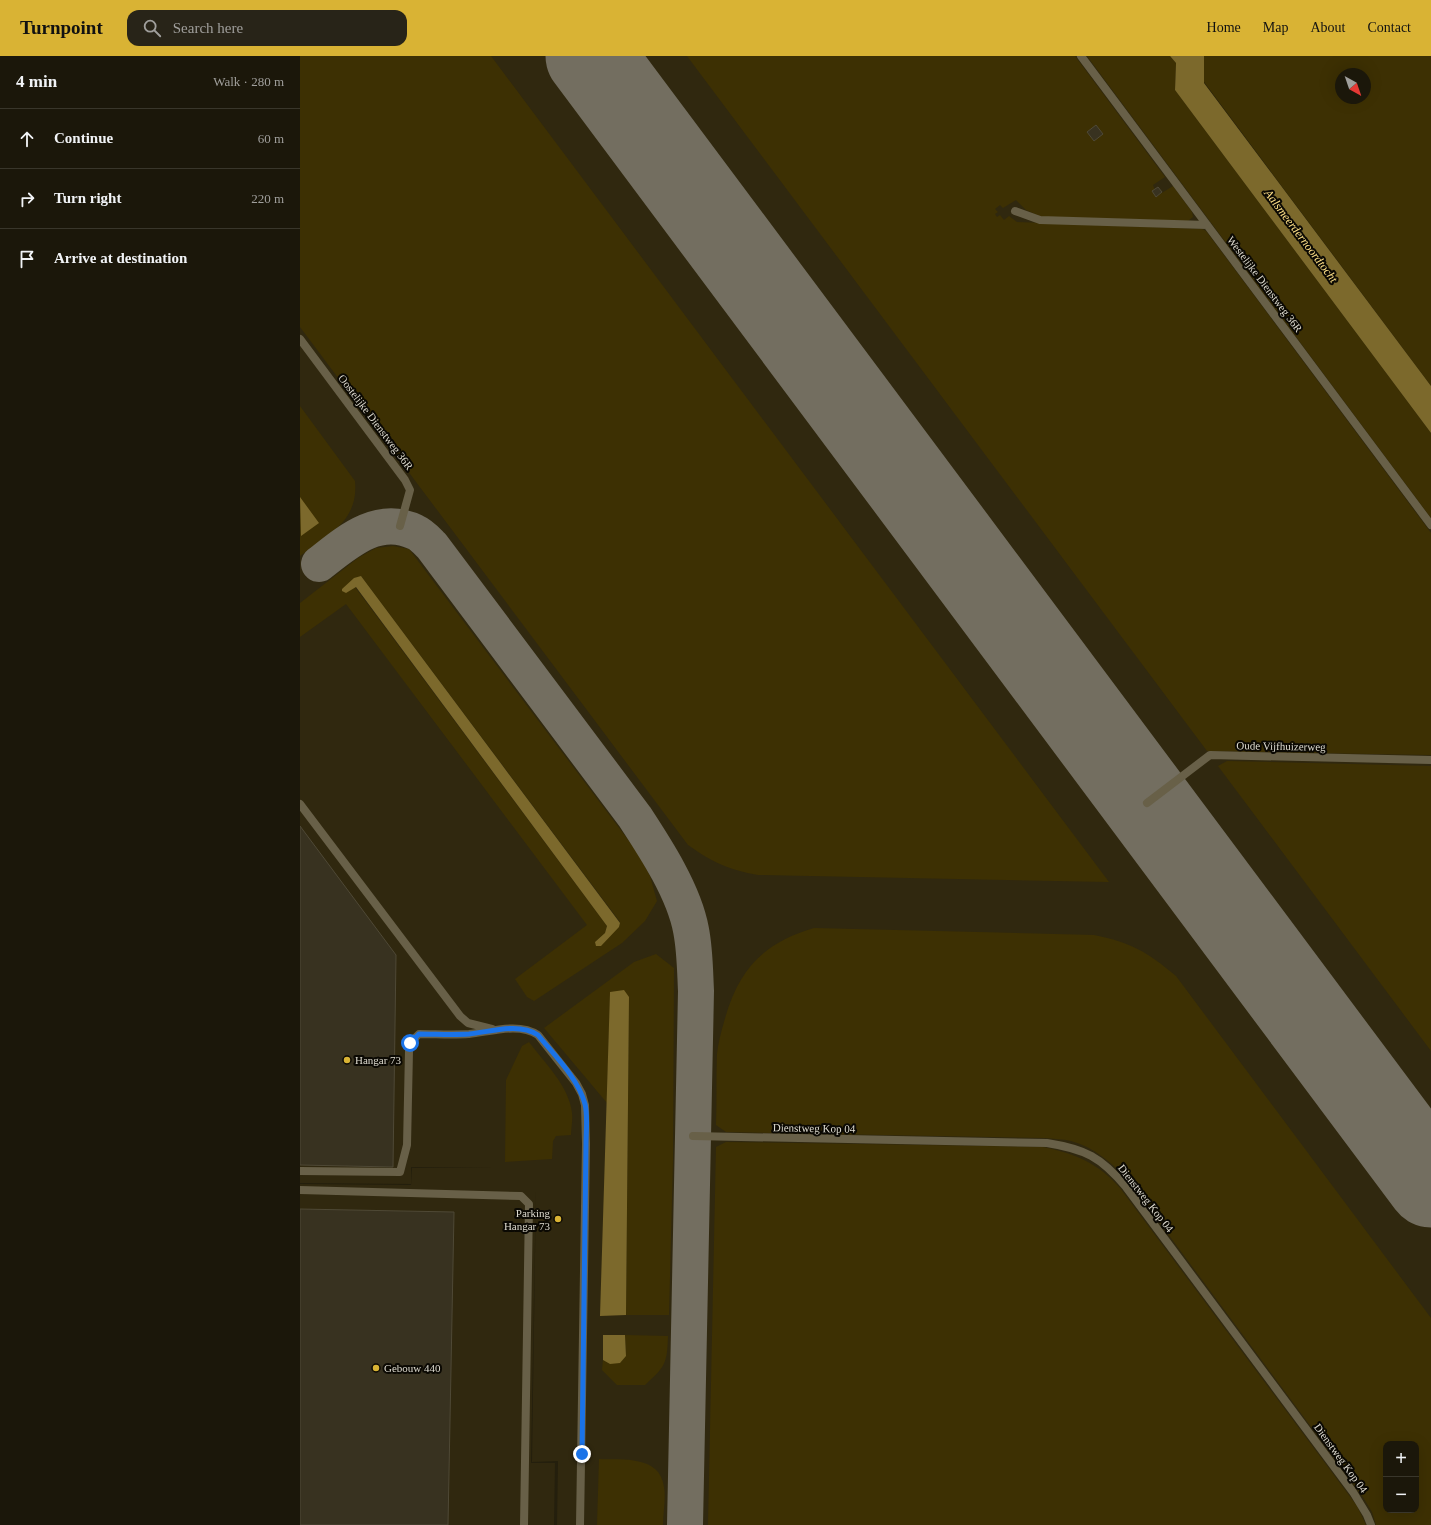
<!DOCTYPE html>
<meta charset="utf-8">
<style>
:root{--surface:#1b170a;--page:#282418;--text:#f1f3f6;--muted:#a09f9c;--line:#39362b;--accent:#d9b334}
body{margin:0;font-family:"Times New Roman",serif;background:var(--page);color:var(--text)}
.controls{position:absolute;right:12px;bottom:12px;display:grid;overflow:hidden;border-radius:8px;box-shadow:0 4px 16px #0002}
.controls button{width:36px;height:36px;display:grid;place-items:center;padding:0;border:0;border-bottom:1px solid var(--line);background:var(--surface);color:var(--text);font:20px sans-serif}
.compass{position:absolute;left:1035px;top:12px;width:36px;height:36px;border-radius:50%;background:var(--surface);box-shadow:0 4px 16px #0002;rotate:140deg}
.stop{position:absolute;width:12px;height:12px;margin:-9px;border:3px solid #1a73e8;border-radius:50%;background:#fff}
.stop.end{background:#1a73e8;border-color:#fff;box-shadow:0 1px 4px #0008}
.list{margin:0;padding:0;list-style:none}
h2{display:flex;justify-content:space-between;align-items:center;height:52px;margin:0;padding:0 16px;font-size:17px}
h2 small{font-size:13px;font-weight:400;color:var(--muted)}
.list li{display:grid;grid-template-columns:26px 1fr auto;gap:12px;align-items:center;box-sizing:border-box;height:60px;padding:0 16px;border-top:1px solid var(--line)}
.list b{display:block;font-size:15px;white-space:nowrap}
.list em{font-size:13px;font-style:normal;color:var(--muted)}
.icon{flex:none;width:22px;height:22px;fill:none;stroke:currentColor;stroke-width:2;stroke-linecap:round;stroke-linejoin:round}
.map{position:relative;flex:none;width:1131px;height:1469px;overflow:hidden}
header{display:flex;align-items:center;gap:24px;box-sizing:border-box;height:56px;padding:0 20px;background:var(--accent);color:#111}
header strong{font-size:19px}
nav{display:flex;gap:22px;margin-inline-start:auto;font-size:14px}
.search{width:280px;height:36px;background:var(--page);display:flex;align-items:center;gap:10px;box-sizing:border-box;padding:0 14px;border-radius:12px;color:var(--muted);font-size:15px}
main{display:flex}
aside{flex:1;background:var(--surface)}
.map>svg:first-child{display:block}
.built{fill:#30280f;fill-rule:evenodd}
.green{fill:#3d3003;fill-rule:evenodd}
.water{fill:#7c692c}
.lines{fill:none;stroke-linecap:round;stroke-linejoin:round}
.taxiway{stroke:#736e60;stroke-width:36}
.runway{stroke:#736e60;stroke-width:89}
.building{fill:#383220;stroke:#4f4936}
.service{stroke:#686048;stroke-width:8}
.route{stroke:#1a73e8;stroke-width:5}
.poi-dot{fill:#d9b334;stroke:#0b0903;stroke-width:1.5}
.labels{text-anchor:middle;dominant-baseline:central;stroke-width:4;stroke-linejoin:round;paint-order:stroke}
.street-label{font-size:11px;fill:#dedbd0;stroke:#0b0903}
.poi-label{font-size:11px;fill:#dedbd0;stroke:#0b0903;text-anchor:start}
.water-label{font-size:12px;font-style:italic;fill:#fee087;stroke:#0b0903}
</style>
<header>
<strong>Turnpoint</strong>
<div class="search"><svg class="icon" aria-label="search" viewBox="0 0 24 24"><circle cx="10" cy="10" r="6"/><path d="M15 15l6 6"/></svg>Search here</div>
<nav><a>Home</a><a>Map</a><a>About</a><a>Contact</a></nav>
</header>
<main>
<aside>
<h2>4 min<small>Walk · 280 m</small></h2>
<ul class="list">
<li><svg class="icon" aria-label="ahead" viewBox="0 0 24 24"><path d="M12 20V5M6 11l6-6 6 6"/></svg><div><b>Continue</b></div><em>60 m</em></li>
<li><svg class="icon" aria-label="right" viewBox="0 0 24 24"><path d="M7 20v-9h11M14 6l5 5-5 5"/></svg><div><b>Turn right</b></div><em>220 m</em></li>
<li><svg class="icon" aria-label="arrive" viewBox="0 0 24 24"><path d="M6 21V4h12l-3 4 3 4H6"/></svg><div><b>Arrive at destination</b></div></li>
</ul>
</aside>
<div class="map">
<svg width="1131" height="1469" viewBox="0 0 1131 1469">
<rect width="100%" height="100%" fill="#241f0d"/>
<path class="built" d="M0,0H870L876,7L875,34L1131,377V1469H257L258,1405L232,1406L236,1130L231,1407H255L254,1469H0V1128L111,1129L112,1112L194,1111H111V1128L0,1127ZM1086,1388H1116V1454H1086Z"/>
<path class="green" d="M0,0H191L809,826L458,819C429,814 412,806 388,789L0,271Z
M387,0H775L865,121L853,129L857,140L873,130L892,156L893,161L888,165L742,161L726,154L716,144L703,152L700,149L695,153L698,156L695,158L697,161L700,159L704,164L709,160L717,166L902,173L906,175L1131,477V699L907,695Z
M787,0H870L876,7L875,34L1131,377V462Z
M904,0H1131V330L904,26ZM1041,18H1065V42H1041Z
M0,350L55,425C59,465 28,479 0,500Z
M93,490L109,493L338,797L350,820L357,845L345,865L322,887L234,945L227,941L215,923L287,869L46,548L0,581V547L58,502L76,492ZM61,520L320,866L319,871L295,886L305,877L307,870L55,531Z
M927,705L1131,710V995L918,710Z
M514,872L794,879C832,887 846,895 876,920L1131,1262V1469H1076L1072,1456L1063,1441L828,1124C812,1107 794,1091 771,1085C763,1083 753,1083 745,1082L426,1076L416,1069C417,1045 416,1022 417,998C418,988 421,976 424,966C438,914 463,887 514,872ZM1086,1388H1116V1454H1086Z
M356,898L374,912L373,1104L369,1259H326L329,941L310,936L307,1047L244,972L334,906Z
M229,986C244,1006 269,1030 272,1057C273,1064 271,1072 271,1079L256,1080L253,1085L252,1103L205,1106L206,1024L222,990Z
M426,1086L743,1091C776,1098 798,1107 820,1132L1057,1450L1066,1469H408L416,1091Z
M325,1279L368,1280C367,1307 366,1310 345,1329H317L302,1314L303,1304L310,1308L326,1300Z
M299,1403C322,1404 360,1399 364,1431C366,1443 363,1457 363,1469H297Z"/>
<path class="water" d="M870,0H904V27L1131,330V377L875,34L876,7Z
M0,441L19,467L1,480Z
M61,520L320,867L319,871L301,890H296L295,886L305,877L307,870L56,531L46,537L42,535V533L54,522Z
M324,934L329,941L326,1259L300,1260L310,936Z
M303,1279H325L326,1300L320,1307L310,1308L303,1304Z"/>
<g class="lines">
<path class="taxiway" d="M19,508C47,486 78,458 115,476C122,479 127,485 132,490L335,761C356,793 384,836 391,874C395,894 395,915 396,935L385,1469"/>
<path class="runway" d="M290,0L1131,1127"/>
</g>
<path class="building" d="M796,69L803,78L794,85L787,76Z
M858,131L862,136L856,141L852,135Z
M0,770L96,899L93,1111L0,1109Z
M0,1153L154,1156L148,1469H0Z"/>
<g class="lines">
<path class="service" d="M781,0L1131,469
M715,155L740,164L907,169
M0,283L105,424L110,434L100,470
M847,747L910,699L1131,704
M0,748L160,960L168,967L192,973
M393,1080L747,1087C785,1093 801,1101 826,1131L1053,1436L1067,1459L1071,1469
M0,1115L100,1116L107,1089L109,995L110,987L119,978C136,978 152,979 169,978C190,976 219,966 238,979L276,1027L282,1038L285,1049L286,1088L280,1469
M0,1134L221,1140L229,1148L224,1469"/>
</g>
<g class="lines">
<path class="route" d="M110,987L119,978C136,978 152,979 169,978C190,976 219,966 238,979C254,999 278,1022 285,1048C288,1060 286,1075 286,1088L282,1398"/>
</g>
<g class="poi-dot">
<circle cx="47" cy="1004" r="4"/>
<circle cx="258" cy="1163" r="4"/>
<circle cx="76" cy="1312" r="4"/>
</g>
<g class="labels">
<g class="street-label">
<text transform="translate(965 228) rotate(53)">Westelijke Dienstweg 36R</text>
<text transform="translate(76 366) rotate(53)">Oostelijke Dienstweg 36R</text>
<text transform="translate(981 690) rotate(1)">Oude Vijfhuizerweg</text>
<text transform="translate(514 1072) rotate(1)">Dienstweg Kop 04</text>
<text transform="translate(846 1142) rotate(52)">Dienstweg Kop 04</text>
<text transform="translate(1041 1402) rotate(54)">Dienstweg Kop 04</text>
</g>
<g class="poi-label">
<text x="55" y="1004">Hangar 73</text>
<text x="250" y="1157" text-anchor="end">Parking<tspan x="250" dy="13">Hangar 73</tspan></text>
<text x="84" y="1312">Gebouw 440</text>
</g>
<g class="water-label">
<text transform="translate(1001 180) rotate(53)">Aalsmeerdernoordtocht</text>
</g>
</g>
</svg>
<div class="controls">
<button>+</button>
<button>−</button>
</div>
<svg class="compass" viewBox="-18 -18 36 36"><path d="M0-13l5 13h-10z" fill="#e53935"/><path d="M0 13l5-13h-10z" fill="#a09f9c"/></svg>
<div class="stop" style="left:110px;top:987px"></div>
<div class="stop end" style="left:282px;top:1398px"></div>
</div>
</main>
